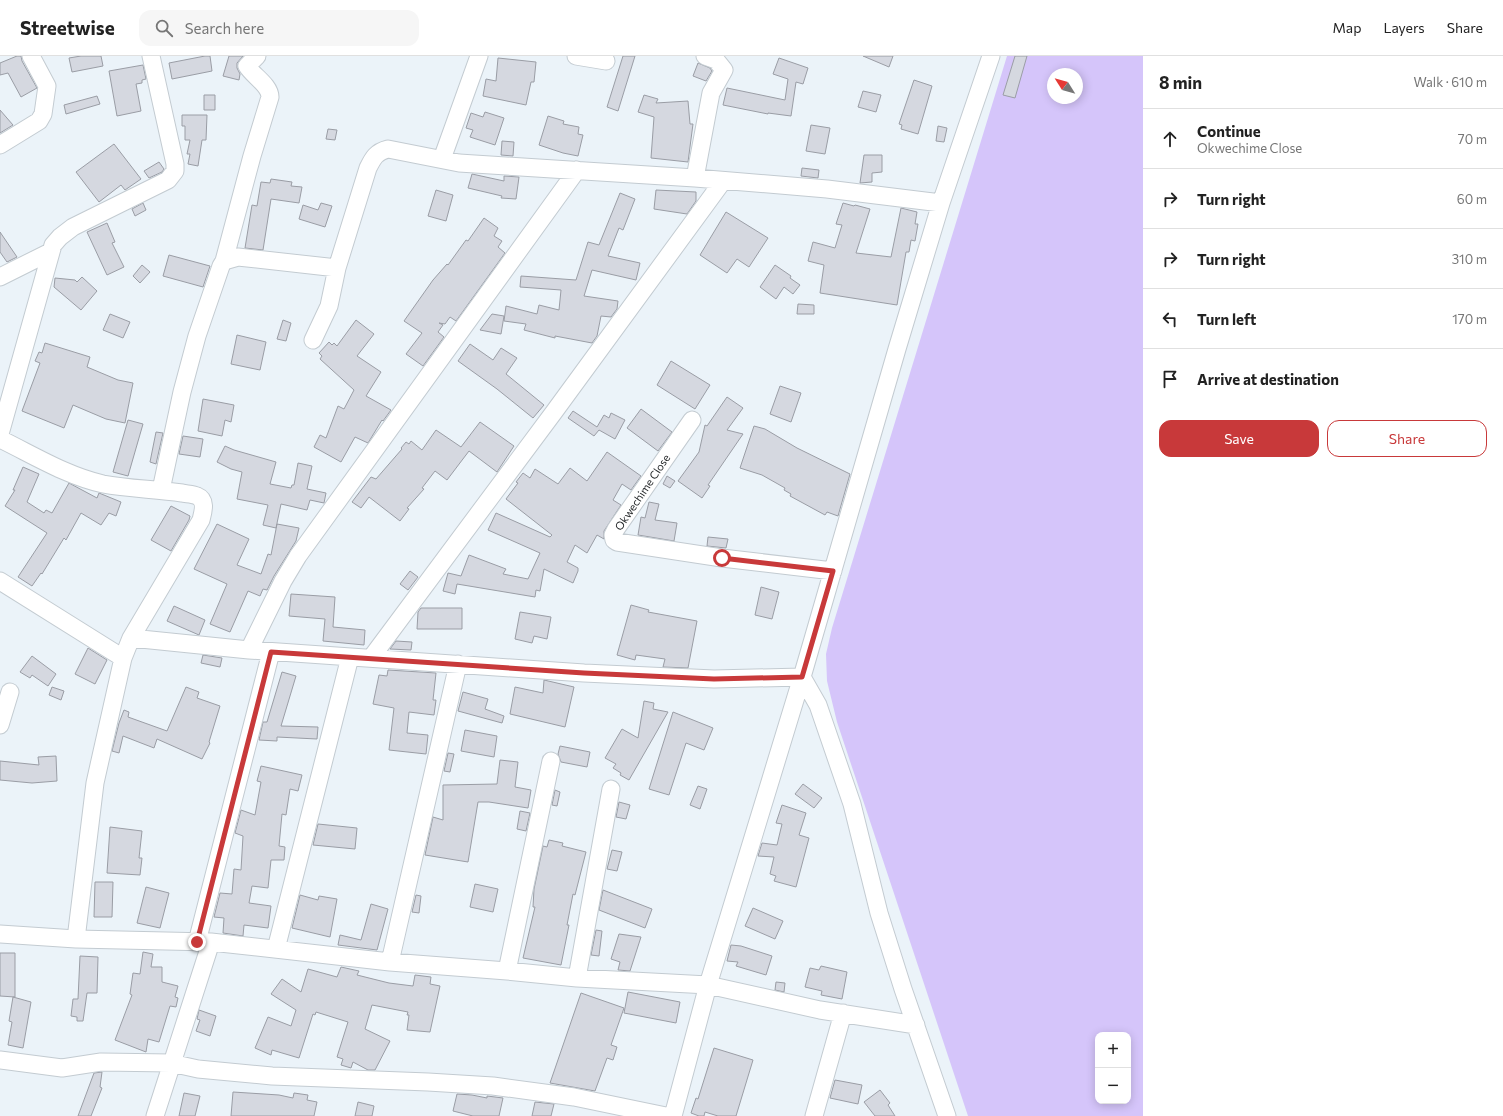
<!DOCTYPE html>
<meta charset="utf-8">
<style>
:root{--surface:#fff;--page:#f6f6f6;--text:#222;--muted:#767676;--line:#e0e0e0;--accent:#c8393a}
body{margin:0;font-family:Commissioner,sans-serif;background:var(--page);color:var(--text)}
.controls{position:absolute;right:12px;bottom:12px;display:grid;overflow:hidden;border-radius:8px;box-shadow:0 2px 10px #0003}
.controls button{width:36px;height:36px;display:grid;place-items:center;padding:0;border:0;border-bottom:1px solid var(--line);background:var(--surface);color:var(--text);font:20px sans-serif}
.compass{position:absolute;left:1047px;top:12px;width:36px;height:36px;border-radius:50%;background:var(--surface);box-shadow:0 2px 10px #0003;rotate:307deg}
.stop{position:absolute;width:12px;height:12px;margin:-9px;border:3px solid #c8393a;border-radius:50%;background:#fff}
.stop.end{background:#c8393a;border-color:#fff;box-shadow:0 1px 4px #0008}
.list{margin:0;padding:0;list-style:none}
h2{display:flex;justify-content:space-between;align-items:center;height:52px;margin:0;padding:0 16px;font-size:17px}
h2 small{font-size:13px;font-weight:400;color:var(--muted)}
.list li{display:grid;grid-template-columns:26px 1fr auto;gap:12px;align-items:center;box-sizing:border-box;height:60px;padding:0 16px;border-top:1px solid var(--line)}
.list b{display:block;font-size:15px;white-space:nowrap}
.list p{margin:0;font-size:13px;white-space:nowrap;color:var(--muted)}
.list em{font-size:13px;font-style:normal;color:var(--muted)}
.actions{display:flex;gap:8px;padding:12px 16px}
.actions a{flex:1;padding:9px 0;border:1px solid var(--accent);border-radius:12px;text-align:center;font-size:14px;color:var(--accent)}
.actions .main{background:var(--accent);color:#fff}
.icon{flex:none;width:22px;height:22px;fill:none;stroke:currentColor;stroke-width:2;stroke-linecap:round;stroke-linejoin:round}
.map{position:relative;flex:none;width:1143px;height:1060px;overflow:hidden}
header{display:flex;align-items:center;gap:24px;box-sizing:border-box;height:56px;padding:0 20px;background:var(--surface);border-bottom:1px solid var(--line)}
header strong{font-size:19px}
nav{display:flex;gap:22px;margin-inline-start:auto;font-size:14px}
.search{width:280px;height:36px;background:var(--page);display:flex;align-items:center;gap:10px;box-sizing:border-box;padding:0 14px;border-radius:12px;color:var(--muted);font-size:15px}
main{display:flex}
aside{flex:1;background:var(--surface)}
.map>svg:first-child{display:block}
.green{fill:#d5c5fa;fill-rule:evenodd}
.building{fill:#d5d8e0;stroke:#9a9da5}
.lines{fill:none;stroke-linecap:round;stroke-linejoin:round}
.minor-casing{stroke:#c3cbd1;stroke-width:19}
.minor{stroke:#fff;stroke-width:17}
.route{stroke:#c8393a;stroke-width:5}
.labels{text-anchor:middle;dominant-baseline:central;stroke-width:3.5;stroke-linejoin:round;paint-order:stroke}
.street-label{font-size:11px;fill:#1f2224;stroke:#fff}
</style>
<header>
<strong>Streetwise</strong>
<div class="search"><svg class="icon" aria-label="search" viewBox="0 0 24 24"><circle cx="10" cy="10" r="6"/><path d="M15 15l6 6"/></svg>Search here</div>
<nav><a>Map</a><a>Layers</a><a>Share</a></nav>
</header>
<main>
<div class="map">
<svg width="1143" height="1060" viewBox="0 0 1143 1060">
<rect width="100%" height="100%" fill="#ebf3f9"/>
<path class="green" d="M1007,0H1143V1060H968L837,666L827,625L826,598L832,572ZM1053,18H1077V42H1053ZM1098,979H1128V1045H1098Z"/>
<path class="building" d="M17,0H21L22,5L37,32L21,41L8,17L0,19V7Z
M81,0H101L103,10L72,16L69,2Z
M205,0H210L212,15L172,23L169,7Z
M229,0H243L237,7V12L240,18L239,24L223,20Z
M623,0H635L618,55L607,51Z
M863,0H893L889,11Z
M1015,0H1027L1015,42L1003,39Z
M498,2L536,6L534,26H531L526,49L483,40L486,23L496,25Z
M779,2L808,12L803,28L796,26L791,60L768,57V58L723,49L727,32L785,44L788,23L773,18Z
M698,7L710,12L712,15L706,25L693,20Z
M143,9L146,23L142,24V27L136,28L141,55L117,60L109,15Z
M914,24L932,30L918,78L901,73L902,69L899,68Z
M863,35L881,39L876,56L858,51Z
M204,39H215V54H204Z
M644,39L658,43L656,47L688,45L690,68H693L688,106L651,102L654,61L638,56Z
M97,40L100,48L66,58L64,49Z
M0,54L13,69L0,77Z
M485,56L504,62L495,89L470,81L473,74L466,72L471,57L483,61Z
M182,59H207L206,84H202L198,110L188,108L190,98H187L190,84H185V70H182Z
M548,60L564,65L563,68L579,71L578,78L583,79L578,100L563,97L539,89Z
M811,69L830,72L825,98L806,95Z
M938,70L947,72L944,86L936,85Z
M328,73L337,74L335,84L326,83Z
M502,85L514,86L513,100L501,99Z
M114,88L141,123L125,134L121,129L99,146L76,116Z
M864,99H882V116L872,117V126L860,127Z
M159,106L164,113L162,116L149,122L144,115Z
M802,112L819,114L818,122L801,120Z
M472,118L504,125V120L519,121L516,143L501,142L502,140L468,132Z
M271,123L292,126L291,130L302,131L299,147L271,143L263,194L245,192L252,149L257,150L261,126L270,127Z
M436,134L453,139L446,165L428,160Z
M656,134L696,136V145L687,158L654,153Z
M620,137L635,143L623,174L619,172L608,200L640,207L636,224L592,214L584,240L618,245L617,253L611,261L601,260L597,280L592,287L555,280V282L524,274L526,268L504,265L506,250L537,258L539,249L559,254L561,234L520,231L521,220L576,224L588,186L599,189Z
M143,147L146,154L135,160L132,153Z
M321,147L332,150L325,171L299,163L303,149L318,154Z
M843,147L854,150L855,149L870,153L856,197L891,201L901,152L917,156L915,168H918L915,185L911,184L909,196H906L897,249L820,237L824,209L808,205L813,186L835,192L842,169L836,168Z
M726,156L768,182L749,211L737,203L727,217L700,199Z
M484,162L498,172L494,180L502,185L498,191L505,197L456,265L450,261L445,268L439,267L443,269L438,276L444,281L423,310L406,298L422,277L404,265L433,224L447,208L448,209L466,184L468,185Z
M107,167L115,186L112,187L124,211L107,219L87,176Z
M0,176L17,201L7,206L0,196Z
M169,199L210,210L203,231L163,220Z
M142,209L150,216L140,227L133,220Z
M775,209L791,220L790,222L800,229L793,238L784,231L776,243L760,231Z
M82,221L97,235L81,254L54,231L55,222L75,224L77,226Z
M798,248L814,249V258H797Z
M110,258L130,266L123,282L103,274Z
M492,258L504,260L501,278L480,274Z
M283,264L291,267L286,285L277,283Z
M356,264L374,278L357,300L381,316L366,340L391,354L383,365L382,364L368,387L355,381L341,406L314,391L320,379L326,382L338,350L344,353L354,334L320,303L322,300L319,297L329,286L332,289L334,287L337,290Z
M237,279L266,286L260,314L231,308Z
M45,287L90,301L87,311L118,324L133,327L125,367L106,363L73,349L64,372L22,355L40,307L35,305L39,296L42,297Z
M470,288L493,304L501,292L517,302L506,318L544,349L533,362L497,333L458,305Z
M671,305L710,329L695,353L657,329Z
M780,330L801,337L791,366L770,358Z
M727,341L743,352L727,374L743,378L708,429L710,430L702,442L678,425L699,396L705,369L707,370Z
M203,343L234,349L231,366L225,364L222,380L198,375Z
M641,353L672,376L658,395L627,372Z
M573,355L597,371L604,359L609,362L611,357L625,364L615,383L599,374L594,380L568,362Z
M128,364L143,368L128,420L113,416Z
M480,366L514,390L497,416L469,395L447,424L435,415L422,432L424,433L407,452L409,453L400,465L369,441L361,452L352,446L371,421L376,423L402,393L401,392L406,386L409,388L411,385L422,394L436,374L461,391Z
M754,370L765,373L797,392L850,418L838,460L827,456L825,459L790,440L791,438L784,434L785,432L762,419L740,412Z
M156,376L163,377L156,408L150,406Z
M183,380L203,383L200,401L179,398Z
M225,390L234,394L276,406L270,428L291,432L292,429H294L298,407L312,410L307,433L326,437L324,447L310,444L307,454L281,448L276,472L263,469L268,449L237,443L242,416L231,413L217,406Z
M607,396L641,420L631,434L622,428L613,444L621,449L604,475V483L597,479L587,497L575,489L567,506L578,512V515L573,527L544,513L540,535L536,534L535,541L457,528L455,538L443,535L448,517L461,520L469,499L506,513L503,518L528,523L540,497L488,474L496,457L550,481L552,479L506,443L518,427L516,426L523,417L530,422L535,413L558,428L570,412L587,425Z
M23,411L39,418L27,446L44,457L46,454L52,457L69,427L97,442L99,437L121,446L116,460L109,457L101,469L81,457L66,484L64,482L42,518L41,517L32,530L18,521L47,477L5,450L15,434H13Z
M667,420L675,425L670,432L663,428Z
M649,446L659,448L655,464L677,467L674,485L638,479L641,461L645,462Z
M171,450L190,460L189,464L171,495L151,484Z
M217,468L249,483L237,509L261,518L268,498L271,499L277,468L299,472L296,485L274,520L267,534L263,533L260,540L248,535L230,576L210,568L227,528L194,513Z
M708,481L728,483L726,492L707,490Z
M410,515L418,521L408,534L400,528Z
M761,531L779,536L772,563L755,559Z
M291,538L335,541L333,571L365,574L364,589L323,585L325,563L289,560Z
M631,549L649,554L648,556L697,565L688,612L663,611L665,603L636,599L635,604L617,599Z
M174,550L205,564L199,579L167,565Z
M421,552H462V573H417L418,556Z
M520,556L551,561L547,583L534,580L532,587L515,583Z
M396,585L412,586L411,594L390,593Z
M88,592L107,604L95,628L75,618Z
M203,599L222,602L220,611L201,607Z
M32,600L56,618L48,630L32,619L30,622L20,616Z
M388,614L436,617L433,644H436L434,659L409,656L407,677L428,679L426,698L389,694L394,652L373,648L379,619L387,620Z
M282,616L296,620L281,670L318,671L317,683L277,681V685L259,684L263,666H267Z
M544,624L574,631L565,671L510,658L515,631L543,637Z
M52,631L64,635L61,644L49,639Z
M186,631L199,636L197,642L220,650L209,686L210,687L202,703L157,683L154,692L123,680L119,697L112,695L119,667L124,654L129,656L128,661L167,675Z
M463,636L488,643L485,653L504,660L502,667L458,655Z
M644,645L654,647L653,653L668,656L629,724L620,719L621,717L613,712L616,708L605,702L622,673L638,682Z
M673,656L713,672L704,694L686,687L669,739L649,733Z
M465,674L497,680L494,701L461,695Z
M560,690L590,696L587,711L561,706L558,698Z
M448,697L454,698L450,716L444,715Z
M56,700L57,725L32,727L0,724V705L39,709L38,701Z
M500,704L518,706L515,731L531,734L528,752L489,746H478L468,806L425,799L433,761L443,764V729L497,728Z
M261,710L302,719L298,735L290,733L286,759L282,758L279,790L285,791L284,804H271L268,832L252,830L249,847L271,850L268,872L244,869L243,880L223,877L224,862L214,861L220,837L232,838L234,813L241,814L243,780L235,777L241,754L255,759L261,726L257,725Z
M803,728L822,742L814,752L795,738Z
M698,730L707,733L700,753L690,749Z
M555,734L560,736L557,750L552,749Z
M619,746L630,749L626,763L616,761Z
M782,749L806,757L799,779L809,782L796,831L774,825L776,820L770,818L774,801L758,800L762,787L777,789L782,768L776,767Z
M520,755L530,757L526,775L517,773Z
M318,768L357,772L355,793L313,789Z
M110,771L142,775L139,802H142L140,819L107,817Z
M549,784L563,787L562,790L586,796L575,839L573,838L567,869H569L561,909L523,902L535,851H533L534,833L543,790L547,791Z
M612,794L622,796L617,815L607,813Z
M95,826H113L112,861H94Z
M475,828L498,833L493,856L470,851Z
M146,831L169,837L160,872L137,867Z
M603,834L652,853L645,872L599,854Z
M300,839L318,844L319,840L337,843L330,881L292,872Z
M416,839L421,840L419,857L412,856Z
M371,848L388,853L377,894L338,889L340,879L361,884Z
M753,852L783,865L775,883L745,870Z
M596,874L602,875L599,900L591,899Z
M619,878L641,881L630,915L618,914L620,906L611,903Z
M731,889L741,890L772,900L766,919L736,910L738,906L727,905Z
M143,896L153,898L151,911H162V926L178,930L175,941L178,942L176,951L170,950L159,986L148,983L146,996L115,984L132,939L130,938L133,917L140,918Z
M0,897H15V941L0,940Z
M80,900L98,901L97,937H87L83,965H77V961L71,960L73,943H78Z
M821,910L847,916L842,943L821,939L822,935L805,931L810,912L819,914Z
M341,911L359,915L357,919L389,927L413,930L415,919L431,921L430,928L440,930L430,976L407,974L409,959H407L408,956L372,949L365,973L390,985L375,1014H368L353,1006L351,1012L341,1009L343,1003L337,1001L348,966L316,956L315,959L313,958L299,1002L272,994L271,999L255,992L268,961L291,970L296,954L271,938L282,923L301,936L308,913L337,921Z
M776,926L785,927L784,936L775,934Z
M628,936L680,946L676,967L624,957Z
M581,937L624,952L611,989L617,991L613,1004L607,1002L595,1035L550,1027Z
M13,941L31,946L23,992L8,989L12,966L9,965Z
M199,954L216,960L210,980L196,975L200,964L197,963Z
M714,992L753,1004L736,1060H718L705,1056L704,1060H699L691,1057L696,1042L698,1043Z
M102,1016L100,1031L102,1032L91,1060H78L94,1017Z
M835,1024L862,1029L858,1048L830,1042Z
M880,1034L890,1047L888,1049L895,1060H875L864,1046Z
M233,1036L279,1039L293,1042L294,1037L308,1039L307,1044L317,1046L314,1060H231Z
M184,1037L200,1040L195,1060H179Z
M457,1038L472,1039L487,1042V1040L503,1042L499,1060H473L453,1055Z
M358,1046L374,1050L372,1060H355Z
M535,1046L554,1048L551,1060H532Z"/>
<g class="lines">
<g class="minor-casing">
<path id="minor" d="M576,0L606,5
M0,89L39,65L43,58L47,30L31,0
M442,103L479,0
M695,122L711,37L724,14L716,4L705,0
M224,205L252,100L270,41C270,29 253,20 247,10L257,0
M0,221L50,196
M313,284L329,250L337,212L368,112C373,102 376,96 388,93L459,107L695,122L827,133L941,147
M692,364L616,473L613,479L614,484L617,486L722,502L833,515
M0,378L53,189L60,181L73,171L168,124L175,115V108L151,0
M0,383C33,399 67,420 103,428C129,433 156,433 182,437C186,438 193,438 197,440C207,444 203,456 201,464L131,582L123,602L95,727L76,883
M161,434L182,336L197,280L221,210L224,205L238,201L337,212
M0,525L123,602
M131,582L249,594L584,617L714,623L802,621L708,929L673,1060
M249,594L283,525L298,500L577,114
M371,602L554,356L723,125
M0,669L10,636
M0,878L76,883L211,886L390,906L507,915L577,922L708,929L820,954L916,969
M197,886L271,596
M276,893L350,601
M390,906L458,608
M507,915L551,705
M577,922L611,733
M0,1004L62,1012L101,1006L171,1007L198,1013L272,1020L428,1026L493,1030L574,1041L666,1060
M155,1060L211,886
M814,1060L843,957
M947,1060L903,933L879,857L852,748L818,649L802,621L897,293L941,147L991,0"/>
</g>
<use href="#minor" class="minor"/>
</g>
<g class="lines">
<path class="route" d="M197,886L271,596L584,617L714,623L802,621L833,515L722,502"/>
</g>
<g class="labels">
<g class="street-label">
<text transform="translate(642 436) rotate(-56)">Okwechime Close</text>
</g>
</g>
</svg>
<div class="controls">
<button>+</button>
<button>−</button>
</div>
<svg class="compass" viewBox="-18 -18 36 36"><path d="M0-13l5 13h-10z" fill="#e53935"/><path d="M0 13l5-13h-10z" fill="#767676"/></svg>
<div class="stop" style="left:722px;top:502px"></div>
<div class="stop end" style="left:197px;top:886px"></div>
</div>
<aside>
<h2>8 min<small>Walk · 610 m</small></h2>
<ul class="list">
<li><svg class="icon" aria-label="ahead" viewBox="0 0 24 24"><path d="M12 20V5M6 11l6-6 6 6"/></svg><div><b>Continue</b><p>Okwechime Close</p></div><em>70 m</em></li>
<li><svg class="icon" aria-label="right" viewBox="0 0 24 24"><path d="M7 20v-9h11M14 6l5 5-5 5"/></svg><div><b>Turn right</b></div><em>60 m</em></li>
<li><svg class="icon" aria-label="right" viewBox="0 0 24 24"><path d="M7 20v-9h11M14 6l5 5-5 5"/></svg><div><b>Turn right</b></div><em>310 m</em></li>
<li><svg class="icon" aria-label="left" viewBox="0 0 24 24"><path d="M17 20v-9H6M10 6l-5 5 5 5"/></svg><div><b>Turn left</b></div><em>170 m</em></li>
<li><svg class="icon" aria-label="arrive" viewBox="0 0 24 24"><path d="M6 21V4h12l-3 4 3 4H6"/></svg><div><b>Arrive at destination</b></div></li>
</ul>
<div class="actions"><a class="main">Save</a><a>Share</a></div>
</aside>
</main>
